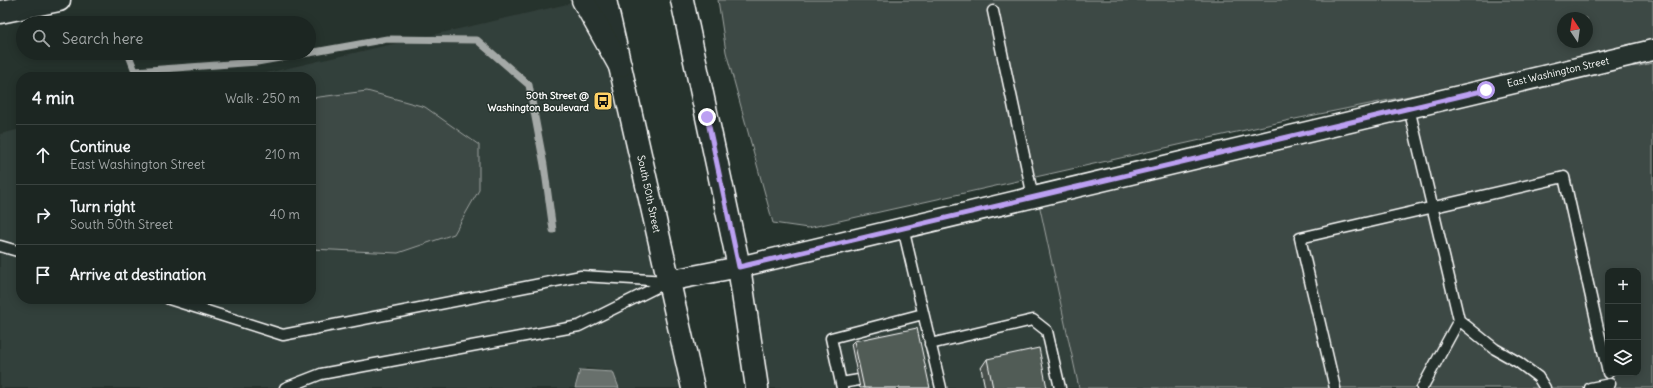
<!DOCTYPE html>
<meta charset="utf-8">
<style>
:root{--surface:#1c2622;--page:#252e2a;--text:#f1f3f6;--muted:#a0a5a5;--line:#3a4340}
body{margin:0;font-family:Delius,sans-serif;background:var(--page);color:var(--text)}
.controls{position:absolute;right:12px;bottom:12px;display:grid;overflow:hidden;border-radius:8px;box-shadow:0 2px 10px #0003}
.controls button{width:36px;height:36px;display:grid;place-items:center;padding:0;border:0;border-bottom:1px solid var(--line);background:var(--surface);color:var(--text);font:20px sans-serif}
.compass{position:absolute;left:1557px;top:12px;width:36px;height:36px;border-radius:50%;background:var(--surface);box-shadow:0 2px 10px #0003;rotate:347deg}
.stop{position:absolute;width:12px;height:12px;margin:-9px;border:3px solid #bca0f2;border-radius:50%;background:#fff}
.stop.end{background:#bca0f2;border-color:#fff;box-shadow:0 1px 4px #0008}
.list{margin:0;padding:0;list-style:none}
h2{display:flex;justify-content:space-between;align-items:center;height:52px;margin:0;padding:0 16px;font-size:17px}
h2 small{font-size:13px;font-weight:400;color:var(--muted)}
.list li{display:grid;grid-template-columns:26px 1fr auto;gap:12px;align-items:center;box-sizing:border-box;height:60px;padding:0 16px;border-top:1px solid var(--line)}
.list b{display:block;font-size:15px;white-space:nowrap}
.list p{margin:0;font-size:13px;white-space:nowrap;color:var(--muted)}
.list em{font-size:13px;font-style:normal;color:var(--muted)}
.icon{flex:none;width:22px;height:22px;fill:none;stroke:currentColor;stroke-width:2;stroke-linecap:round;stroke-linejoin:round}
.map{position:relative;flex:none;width:1653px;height:388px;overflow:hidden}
.search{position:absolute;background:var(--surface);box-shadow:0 2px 10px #0003;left:16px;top:16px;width:300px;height:44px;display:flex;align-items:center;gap:10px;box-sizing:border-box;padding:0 14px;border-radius:22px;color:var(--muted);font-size:15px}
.panel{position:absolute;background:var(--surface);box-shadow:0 2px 10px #0003;left:16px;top:72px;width:300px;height:232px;border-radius:16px}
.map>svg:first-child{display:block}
.built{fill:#333f3a}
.green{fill:#3e4944;stroke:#9ea4a2;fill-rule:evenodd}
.water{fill:#67706c;stroke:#a4a9a7}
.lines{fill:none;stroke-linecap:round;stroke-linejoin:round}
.stream{stroke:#a4a9a7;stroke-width:7}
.service-casing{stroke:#fff;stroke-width:13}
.minor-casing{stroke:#fff;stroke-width:23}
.primary-casing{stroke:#fff;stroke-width:25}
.motorway-casing{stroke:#fff;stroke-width:25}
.service{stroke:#26332d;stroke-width:10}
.minor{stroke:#26332d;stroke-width:20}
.primary{stroke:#26332d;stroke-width:22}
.motorway{stroke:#26332d;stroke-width:22}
.wall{fill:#464f4b;stroke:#fff}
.building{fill:#515c57;stroke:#fff}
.route{stroke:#bca0f2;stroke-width:5}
.labels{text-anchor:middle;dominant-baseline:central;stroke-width:3;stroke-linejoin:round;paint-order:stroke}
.street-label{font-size:10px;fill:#fff;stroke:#26332d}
.poi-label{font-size:10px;font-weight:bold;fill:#fff;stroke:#26332d;text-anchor:end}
</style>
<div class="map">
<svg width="1653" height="388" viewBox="0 0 1653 388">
<rect width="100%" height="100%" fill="#26332d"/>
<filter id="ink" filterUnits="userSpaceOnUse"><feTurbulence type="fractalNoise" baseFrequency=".025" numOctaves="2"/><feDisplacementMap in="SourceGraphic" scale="8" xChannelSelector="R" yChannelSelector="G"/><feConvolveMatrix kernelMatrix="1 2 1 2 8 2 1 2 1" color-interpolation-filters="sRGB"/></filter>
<g filter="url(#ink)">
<path class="built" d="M585,0H606L702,388H617L610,371L586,368L575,388H0V134L21,129V299H311V77H249Z
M1038,199L1079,388H769L744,263Z"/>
<path class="green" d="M718,0H1653V45L1583,61L1290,120L808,228L773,223L726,52ZM1563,18H1587V42H1563Z
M1653,63V388H1079L1038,199L1610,66H1639ZM1608,271H1638V373H1608Z
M367,91L425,107L479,145V190L454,234L398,253L311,249V98Z"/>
<path class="water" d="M580,370L613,372L619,388H575Z"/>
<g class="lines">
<path class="stream" d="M128,53L135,71L257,62L308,53
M309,53L387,39L477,40L529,85L544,165L553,230"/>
<g class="service-casing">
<path id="service" d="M993,11L1033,197
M1409,108L1459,320L1495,349L1518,362L1538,377L1545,388
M903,228L941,388
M0,246L21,252
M169,299L283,335L581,276L668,281
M930,344L1033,320L1047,331L1060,388
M841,383L859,380
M285,388L321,374L579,326L667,282
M842,388L831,338L923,314
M1335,388L1300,238L1564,177L1608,373
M1422,388L1459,320
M1590,388L1610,384"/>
</g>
<g class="minor-casing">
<path id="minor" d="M668,281L739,267L1653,50"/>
</g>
<g class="primary-casing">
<path id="primary" d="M605,0L693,388
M682,0L739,267L757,388"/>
</g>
<g class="motorway-casing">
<path id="motorway" d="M583,0L620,66
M0,12L59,0"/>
</g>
<use href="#service" class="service"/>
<use href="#minor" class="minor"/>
<use href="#primary" class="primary"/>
<use href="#motorway" class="motorway"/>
</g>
<path class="wall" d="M854,341L930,388H860L851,344Z
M987,359L1047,388H985L981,368Z"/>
<path class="building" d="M917,328L930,388H864L854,341Z
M1039,348L1047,388H993L987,359Z"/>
</g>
<g class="lines" filter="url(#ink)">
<path class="route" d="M707,117L739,267L1486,90"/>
</g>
<defs>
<g id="bus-square" transform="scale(1)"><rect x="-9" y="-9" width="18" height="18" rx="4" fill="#ffd166" stroke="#26332d"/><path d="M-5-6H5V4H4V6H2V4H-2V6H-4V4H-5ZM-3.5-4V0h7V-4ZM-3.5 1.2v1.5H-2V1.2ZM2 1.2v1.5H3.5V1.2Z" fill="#111"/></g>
</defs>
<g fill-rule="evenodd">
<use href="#bus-square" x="603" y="101"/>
</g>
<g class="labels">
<g class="street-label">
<text transform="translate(1558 72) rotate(-13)">East Washington Street</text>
<text transform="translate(649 194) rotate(78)">South 50th Street</text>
</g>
<g class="poi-label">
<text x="589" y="95">50th Street @<tspan x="589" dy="12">Washington Boulevard</tspan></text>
</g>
</g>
</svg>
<div class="controls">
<button>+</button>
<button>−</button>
<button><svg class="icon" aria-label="layers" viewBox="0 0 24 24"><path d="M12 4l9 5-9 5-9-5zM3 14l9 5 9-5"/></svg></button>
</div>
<svg class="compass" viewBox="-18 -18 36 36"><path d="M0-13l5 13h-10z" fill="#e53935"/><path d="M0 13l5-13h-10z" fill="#a0a5a5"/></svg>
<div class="stop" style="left:1486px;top:90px"></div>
<div class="stop end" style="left:707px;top:117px"></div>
<div class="search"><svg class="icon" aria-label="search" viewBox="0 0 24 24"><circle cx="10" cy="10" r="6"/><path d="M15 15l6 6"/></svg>Search here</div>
<section class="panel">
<h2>4 min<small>Walk · 250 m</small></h2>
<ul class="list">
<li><svg class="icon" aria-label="ahead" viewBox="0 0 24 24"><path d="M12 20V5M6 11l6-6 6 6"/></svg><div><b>Continue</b><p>East Washington Street</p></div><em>210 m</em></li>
<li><svg class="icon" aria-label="right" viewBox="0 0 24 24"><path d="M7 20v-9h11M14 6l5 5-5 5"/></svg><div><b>Turn right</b><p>South 50th Street</p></div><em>40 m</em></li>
<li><svg class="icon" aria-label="arrive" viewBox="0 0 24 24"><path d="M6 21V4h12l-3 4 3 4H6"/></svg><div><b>Arrive at destination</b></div></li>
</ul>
</section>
</div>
